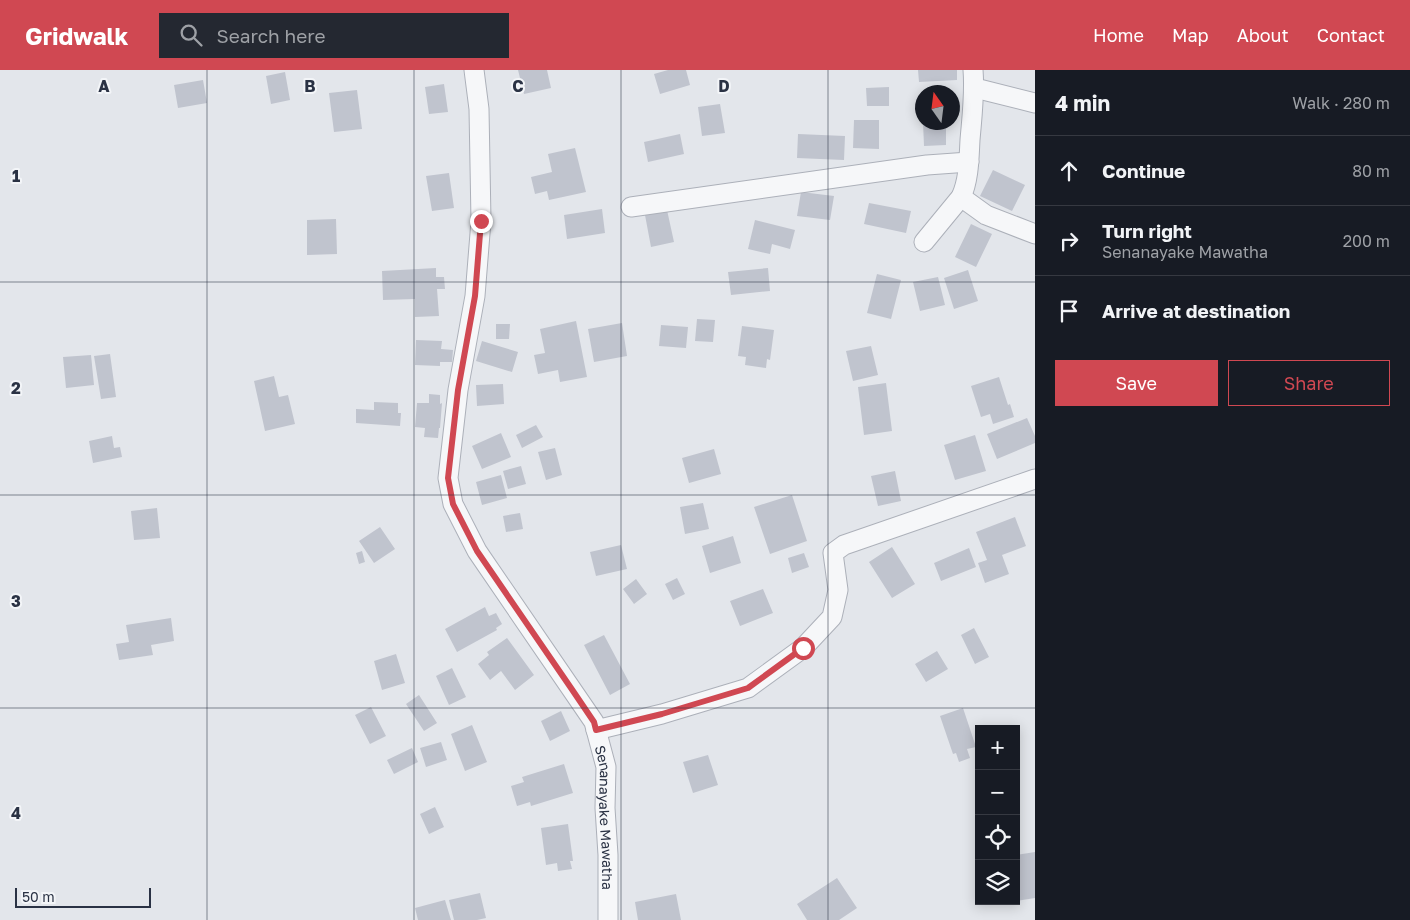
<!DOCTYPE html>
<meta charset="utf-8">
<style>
:root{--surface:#171b24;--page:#242831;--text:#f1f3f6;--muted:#9ea1a6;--line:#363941;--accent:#d04852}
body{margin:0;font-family:"Golos Text",sans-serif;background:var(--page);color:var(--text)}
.controls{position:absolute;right:15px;bottom:15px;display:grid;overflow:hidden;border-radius:0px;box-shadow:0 2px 12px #0003}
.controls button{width:45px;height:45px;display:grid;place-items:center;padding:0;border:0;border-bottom:1px solid var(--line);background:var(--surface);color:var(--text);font:25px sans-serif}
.compass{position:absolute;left:915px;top:15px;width:45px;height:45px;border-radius:50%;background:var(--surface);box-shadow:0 2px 12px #0003;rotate:346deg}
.scale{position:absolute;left:15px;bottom:12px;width:136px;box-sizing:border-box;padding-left:5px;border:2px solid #2a3244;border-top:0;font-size:14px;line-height:18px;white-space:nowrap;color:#2a3244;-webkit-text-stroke:4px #f3f5f8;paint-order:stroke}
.stop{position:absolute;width:15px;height:15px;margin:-11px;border:4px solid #d04852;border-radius:50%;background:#fff}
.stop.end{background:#d04852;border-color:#fff;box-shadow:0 1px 5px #0008}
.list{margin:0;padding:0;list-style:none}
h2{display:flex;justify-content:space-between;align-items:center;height:65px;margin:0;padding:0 20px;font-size:21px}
h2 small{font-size:16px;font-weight:400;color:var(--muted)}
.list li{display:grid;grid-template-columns:32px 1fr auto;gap:15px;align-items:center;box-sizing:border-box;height:70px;padding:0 20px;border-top:1px solid var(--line)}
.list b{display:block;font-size:19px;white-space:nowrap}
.list p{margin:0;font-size:16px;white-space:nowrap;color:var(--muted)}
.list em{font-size:16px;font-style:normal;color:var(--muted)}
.actions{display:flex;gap:10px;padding:15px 20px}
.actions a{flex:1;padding:11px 0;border:1px solid var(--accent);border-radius:0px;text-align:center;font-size:18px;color:var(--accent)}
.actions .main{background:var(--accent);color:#fff}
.icon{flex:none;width:28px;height:28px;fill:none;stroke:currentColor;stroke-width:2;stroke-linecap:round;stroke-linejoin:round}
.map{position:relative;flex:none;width:1035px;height:850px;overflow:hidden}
header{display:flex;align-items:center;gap:30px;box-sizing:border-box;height:70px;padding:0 25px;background:var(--accent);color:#fff}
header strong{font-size:24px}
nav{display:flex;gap:28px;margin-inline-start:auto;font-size:18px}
.search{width:350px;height:45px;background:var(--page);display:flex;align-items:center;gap:12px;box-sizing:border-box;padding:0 18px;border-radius:0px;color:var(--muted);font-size:19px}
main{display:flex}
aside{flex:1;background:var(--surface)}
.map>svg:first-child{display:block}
.building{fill:#c0c4ce}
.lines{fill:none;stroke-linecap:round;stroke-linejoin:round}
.minor-casing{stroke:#acb0b9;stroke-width:21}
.minor{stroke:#f6f7f9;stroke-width:19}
.route{stroke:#d04852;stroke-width:6}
.grid{fill:none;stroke:#2a3244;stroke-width:1;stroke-opacity:0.55}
.labels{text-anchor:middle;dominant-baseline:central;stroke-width:4;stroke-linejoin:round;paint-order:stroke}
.street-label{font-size:14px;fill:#2a3244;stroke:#f3f5f8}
.grid-label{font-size:16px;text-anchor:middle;font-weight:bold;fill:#2a3244;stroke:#f3f5f8;stroke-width:4;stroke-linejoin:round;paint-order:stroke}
</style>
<header>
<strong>Gridwalk</strong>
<div class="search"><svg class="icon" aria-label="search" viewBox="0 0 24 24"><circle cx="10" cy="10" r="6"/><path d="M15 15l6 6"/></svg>Search here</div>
<nav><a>Home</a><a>Map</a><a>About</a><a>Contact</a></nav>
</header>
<main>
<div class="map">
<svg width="1035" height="850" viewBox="0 0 1035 850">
<rect width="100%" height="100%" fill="#e3e6eb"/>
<path class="building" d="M518,0H547L551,18L524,24Z
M668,0H686L690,15L660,24L654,4Z
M918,0H957V10L919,12Z
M285,2L290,30L271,34L266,6Z
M203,10L207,33L178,38L174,15Z
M444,14L448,42L429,44L425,17Z
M889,17V36H867L866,18Z
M357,20L362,59L334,62L329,23Z
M720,34L725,63L702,66L698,37Z
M854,50H879V79L853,78Z
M923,52H946V75L924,76Z
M680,64L684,84L648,92L644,72Z
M798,64L845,66L844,90L797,88Z
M575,78L586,122L549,130L547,121L535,124L531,107L552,102L548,84Z
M993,100L1025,115L1012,141L980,126Z
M449,103L454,138L432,141L426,106Z
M801,122L834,126L830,150L797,146Z
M869,133L911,141L906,163L864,154Z
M602,139L605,163L567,169L564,145Z
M667,140L674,172L651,177L645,145Z
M336,149L337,184L307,185V150Z
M755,150L795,160L790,179L772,174L770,184L748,179Z
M971,154L992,164L976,197L955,187Z
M436,198V207H444L445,219H437L439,246L415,247V229L383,230L382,201Z
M768,198L770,221L731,225L728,202Z
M968,200L978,231L954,239L944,208Z
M877,204L901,210L891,249L867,243Z
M938,207L945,235L920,241L913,212Z
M697,249L715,250L713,272L695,271Z
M576,251L587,307L560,312L558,300L538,304L534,285L545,283L540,259Z
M622,253L627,286L594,292L588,259Z
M496,254H510L509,269H496Z
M661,255L688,257L686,278L659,276Z
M742,256L774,260L770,290L767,289L766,298L745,295L746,287L738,286Z
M416,270L442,271L441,279L453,280L452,292H440V296L415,295Z
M482,271L518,282L512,302L476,291Z
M871,276L878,305L853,311L846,281Z
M110,284L116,327L101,329L94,286Z
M91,285L94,315L66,318L63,287Z
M274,306L279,327L288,325L295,354L265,361L254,311Z
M999,307L1008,335L1010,334L1014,347L993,354L990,344L981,347L971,316Z
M886,313L892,361L864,365L858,317Z
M503,314L504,334L477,336L476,315Z
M429,324L440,325V334L442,333L440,358H439L438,368L424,367L425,358L415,357L417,333H429Z
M374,332L398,333V343H401L400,356L356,353V339L374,340Z
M1027,348L1035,366V373L997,389L987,364Z
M536,355L543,367L522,378L516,365Z
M501,363L511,387L482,399L472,376Z
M975,365L986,401L955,410L944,375Z
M112,366L114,378L120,377L122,387L93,393L89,371Z
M555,378L562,405L546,410L538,382Z
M714,379L721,404L689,413L682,388Z
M521,396L526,414L508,419L503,401Z
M895,401L901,431L878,436L871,406Z
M501,405L507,428L482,435L476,412Z
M792,425L807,471L770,484L754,437Z
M703,433L709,459L685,464L680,437Z
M157,438L160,468L134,470L131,441Z
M520,443L523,459L506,462L503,446Z
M1015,447L1026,476L1002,485L1009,504L985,513L978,493L987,490L976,462Z
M380,457L395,479L374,493L359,471Z
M733,466L741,493L710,503L702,476Z
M621,475L627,499L596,506L590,482Z
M892,477L915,514L892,528L869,492Z
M969,478L976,497L941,511L934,493Z
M362,481L365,492L359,494L356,483Z
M804,483L809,497L792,503L788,488Z
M677,508L685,524L673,530L665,514Z
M636,509L647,524L634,534L623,519Z
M763,519L773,543L740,556L730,531Z
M485,537L489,546L496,543L502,554L496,558L497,560L457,582L445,559Z
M171,548L174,571L151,575L153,585L119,590L116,574L129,572L126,555Z
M974,558L989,587L975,594L961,565Z
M604,565L630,614L610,625L584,575Z
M507,568L534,605L515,620L501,601L490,610L478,594L489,585L487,582Z
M937,581L948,599L926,612L915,594Z
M396,584L405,613L382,620L374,591Z
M452,598L466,627L449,635L436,606Z
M419,625L437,653L424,661L406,634Z
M371,637L386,666L370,674L355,645Z
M963,638L976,677L967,679L970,688L959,692L956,683L953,684L940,646Z
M561,641L570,661L550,671L541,651Z
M472,655L487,692L465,701L451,664Z
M441,672L447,690L426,697L420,678Z
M412,678L418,692L394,704L387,690Z
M708,685L718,715L693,723L683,692Z
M564,694L573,723L531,736L530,732L517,736L511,716L524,712L522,707Z
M435,737L444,757L429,764L420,744Z
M568,754L573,791H570L572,799L558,801L557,793L546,795L541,758Z
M1035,782V828L1016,831V785Z
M837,808L857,838L839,850H807L797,834Z
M480,823L486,848L477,850H454L449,830Z
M676,824L681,850H638L635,832Z
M445,830L451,850H418L415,838Z"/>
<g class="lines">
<g class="minor-casing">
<g id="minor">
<path id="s1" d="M474,0L479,39L481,151L475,226L458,320L448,408L453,434L477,481L594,652L606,697L605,738L608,785V850"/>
<path d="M975,18L1035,33"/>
<path d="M961,127L986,145L1035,164"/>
<path d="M631,137L927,95L969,92"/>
<path d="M924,172L961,127C969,110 969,88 970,70C972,46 975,23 973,0"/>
<path d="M596,660L662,644L748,618L803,578L832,547L838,520L833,483L844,475L1035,409"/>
</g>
</g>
<use href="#minor" class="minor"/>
</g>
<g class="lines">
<path class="route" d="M481,151L475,226L458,320L448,408L453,434L477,481L571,618L594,652L596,660L662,644L748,618L803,578"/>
</g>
<path class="grid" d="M207,0V850M414,0V850M621,0V850M828,0V850M0,212H1035M0,425H1035M0,638H1035"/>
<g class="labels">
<g class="street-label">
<text stroke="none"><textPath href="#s1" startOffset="794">Senanayake Mawatha</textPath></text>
</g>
</g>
<g class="grid-label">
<text x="104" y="22">A</text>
<text x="310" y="22">B</text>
<text x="518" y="22">C</text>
<text x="724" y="22">D</text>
<text x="16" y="112">1</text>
<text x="16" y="324">2</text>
<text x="16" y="537">3</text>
<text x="16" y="749">4</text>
</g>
</svg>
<div class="controls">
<button>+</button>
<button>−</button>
<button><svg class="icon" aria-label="locate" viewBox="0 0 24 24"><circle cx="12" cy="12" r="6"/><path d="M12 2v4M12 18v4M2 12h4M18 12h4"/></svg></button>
<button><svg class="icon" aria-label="layers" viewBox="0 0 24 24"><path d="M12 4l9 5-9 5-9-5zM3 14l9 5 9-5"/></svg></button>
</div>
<svg class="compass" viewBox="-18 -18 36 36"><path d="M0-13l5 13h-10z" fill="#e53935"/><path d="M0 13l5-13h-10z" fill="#9ea1a6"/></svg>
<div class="scale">50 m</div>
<div class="stop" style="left:803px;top:578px"></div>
<div class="stop end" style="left:481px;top:151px"></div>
</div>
<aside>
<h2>4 min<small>Walk · 280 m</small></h2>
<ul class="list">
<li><svg class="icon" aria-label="ahead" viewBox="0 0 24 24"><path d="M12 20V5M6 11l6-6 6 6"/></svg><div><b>Continue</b></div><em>80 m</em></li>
<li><svg class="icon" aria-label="right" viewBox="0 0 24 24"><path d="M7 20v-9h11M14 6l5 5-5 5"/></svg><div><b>Turn right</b><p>Senanayake Mawatha</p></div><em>200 m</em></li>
<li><svg class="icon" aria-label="arrive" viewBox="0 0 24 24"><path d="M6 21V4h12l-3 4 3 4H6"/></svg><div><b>Arrive at destination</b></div></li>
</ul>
<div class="actions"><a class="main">Save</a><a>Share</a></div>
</aside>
</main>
